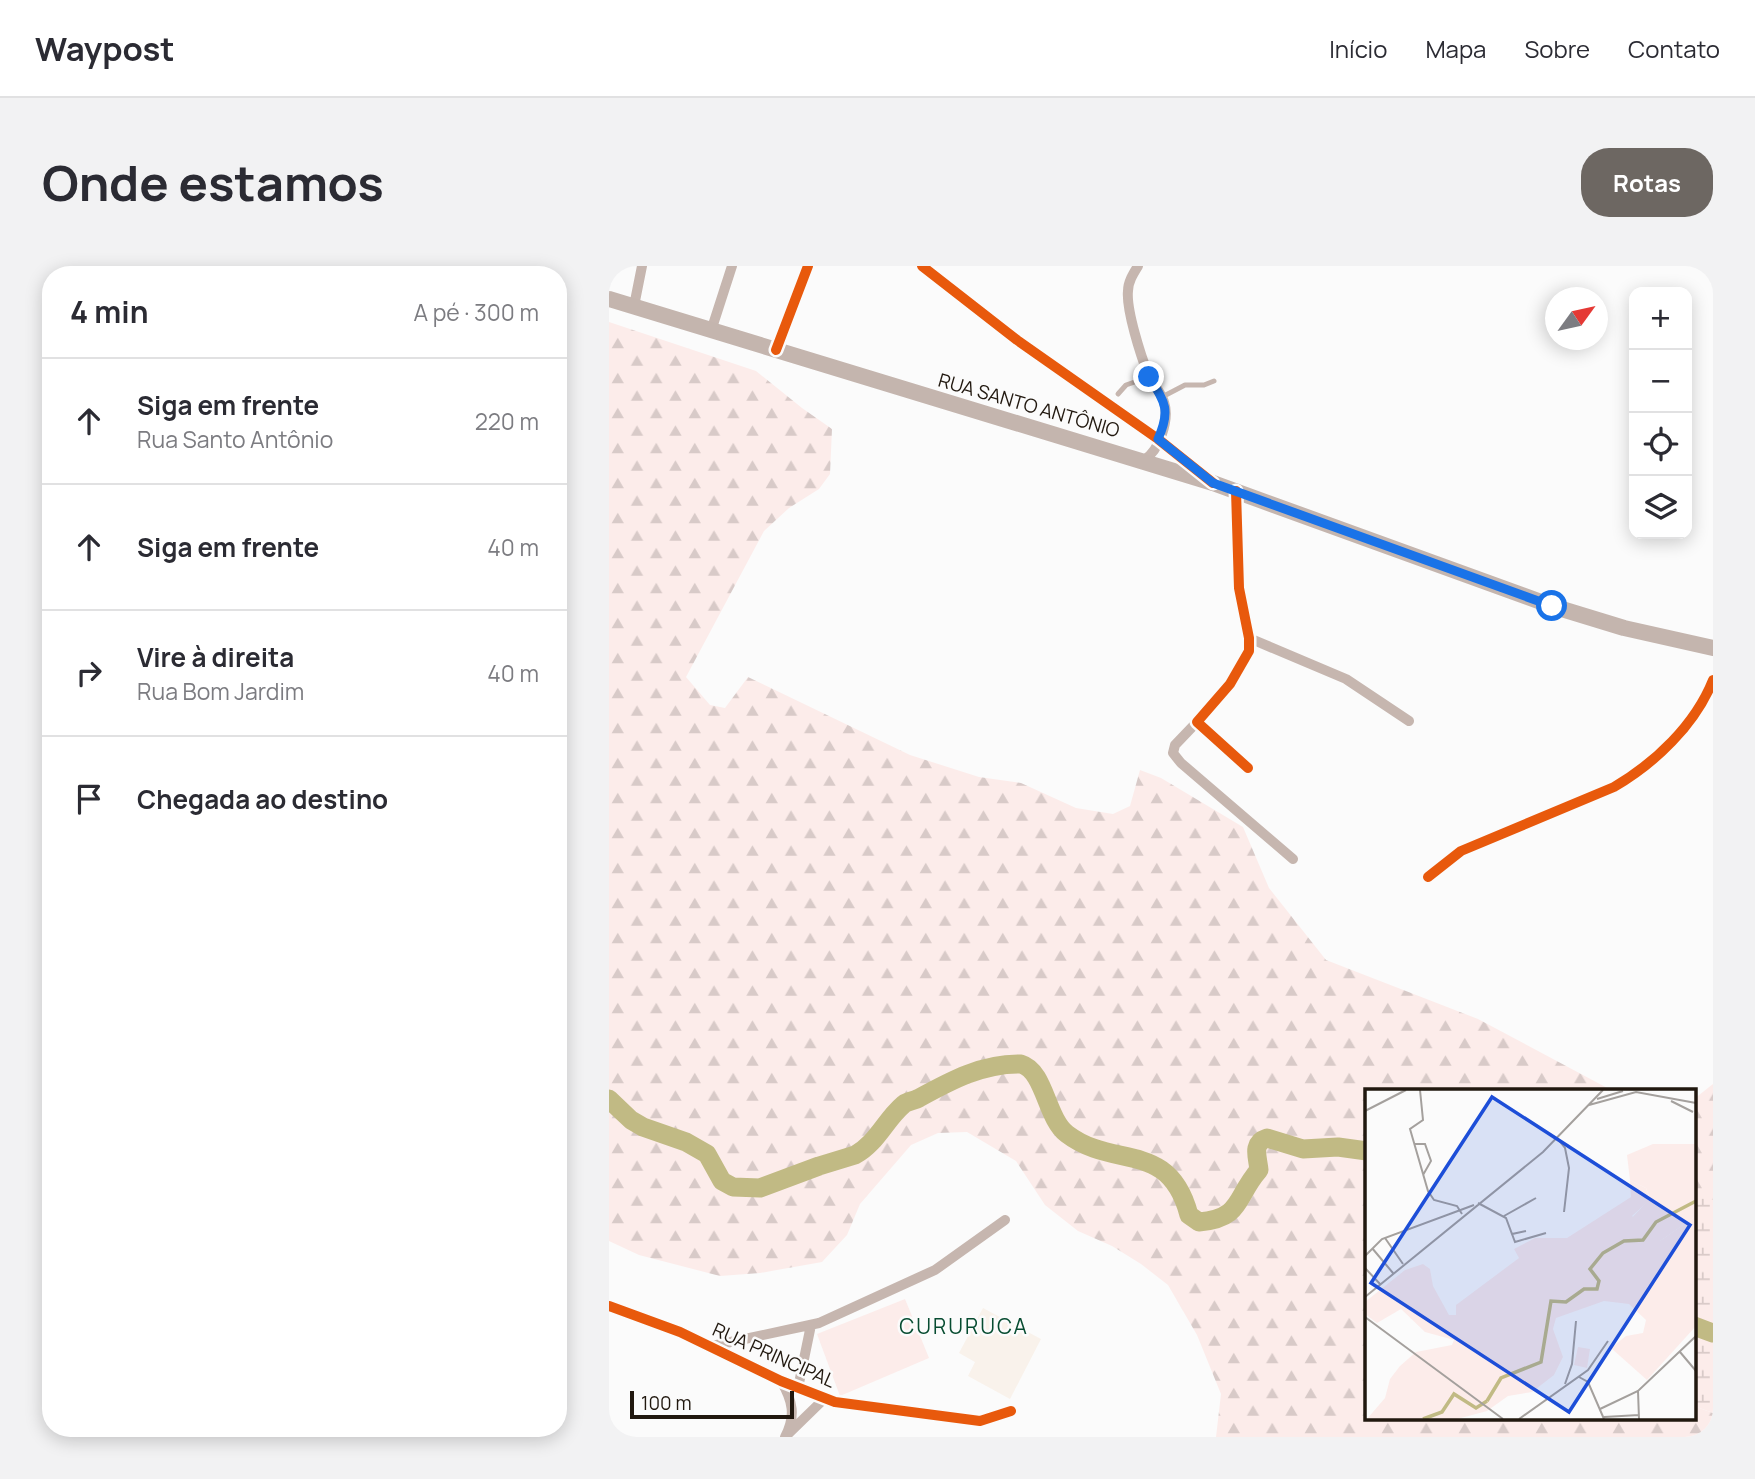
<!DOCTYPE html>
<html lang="pt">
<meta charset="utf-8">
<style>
:root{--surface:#fff;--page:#f2f2f3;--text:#2b2b33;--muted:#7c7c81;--line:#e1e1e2;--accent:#6d6762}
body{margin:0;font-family:Manrope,sans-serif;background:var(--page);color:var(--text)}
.controls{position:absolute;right:21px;top:21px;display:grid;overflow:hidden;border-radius:14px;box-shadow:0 4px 18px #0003}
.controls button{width:63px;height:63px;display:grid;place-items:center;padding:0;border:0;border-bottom:2px solid var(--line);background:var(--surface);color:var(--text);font:35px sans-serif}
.compass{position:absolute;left:936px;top:21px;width:63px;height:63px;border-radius:50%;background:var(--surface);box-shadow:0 4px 18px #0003;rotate:57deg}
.scale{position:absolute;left:21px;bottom:18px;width:164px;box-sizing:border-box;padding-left:7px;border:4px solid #21180f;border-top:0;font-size:19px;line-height:24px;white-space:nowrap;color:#21180f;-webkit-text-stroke:5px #fbfbfb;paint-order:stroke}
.stop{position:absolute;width:21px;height:21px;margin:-16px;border:5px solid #1a73e8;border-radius:50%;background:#fff}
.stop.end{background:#1a73e8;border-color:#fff;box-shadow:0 2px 7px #0008}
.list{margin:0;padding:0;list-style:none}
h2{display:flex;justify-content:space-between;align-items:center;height:91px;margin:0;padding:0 28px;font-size:30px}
h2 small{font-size:23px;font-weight:400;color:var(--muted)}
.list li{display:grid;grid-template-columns:46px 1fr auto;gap:21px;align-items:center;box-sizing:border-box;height:126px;padding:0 28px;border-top:2px solid var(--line)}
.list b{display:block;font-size:26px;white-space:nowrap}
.list p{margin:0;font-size:23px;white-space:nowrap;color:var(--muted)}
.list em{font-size:23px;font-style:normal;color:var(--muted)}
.icon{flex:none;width:38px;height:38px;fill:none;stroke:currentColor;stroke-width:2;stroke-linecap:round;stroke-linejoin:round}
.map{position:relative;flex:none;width:1104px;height:1171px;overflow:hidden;border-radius:28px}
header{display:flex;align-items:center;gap:42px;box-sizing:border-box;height:98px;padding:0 35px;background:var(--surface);border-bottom:2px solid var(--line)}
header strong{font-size:33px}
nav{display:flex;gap:38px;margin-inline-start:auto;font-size:24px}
.intro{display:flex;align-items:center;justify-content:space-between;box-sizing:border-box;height:168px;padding:0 42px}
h1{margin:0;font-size:49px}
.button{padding:18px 32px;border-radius:28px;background:var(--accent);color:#fff;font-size:24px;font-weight:700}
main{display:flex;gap:42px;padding:0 42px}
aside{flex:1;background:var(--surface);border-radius:28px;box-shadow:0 4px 18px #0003}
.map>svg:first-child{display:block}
.built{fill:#f9f2eb}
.forest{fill:url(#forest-firs)}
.wetland{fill:url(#wetland-marsh)}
.pitch{fill:#fcecea}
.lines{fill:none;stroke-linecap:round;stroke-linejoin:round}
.river{stroke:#c1ba84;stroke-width:19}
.lane{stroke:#c6b6af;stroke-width:5}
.street{stroke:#c6b6af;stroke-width:10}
.secondary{stroke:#c4b5ae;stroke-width:16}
.cycleway-casing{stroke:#fbfbfb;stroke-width:15}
.cycleway{stroke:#e8590c;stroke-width:10}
.route{stroke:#1a73e8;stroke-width:9}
.labels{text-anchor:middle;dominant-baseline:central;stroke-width:5;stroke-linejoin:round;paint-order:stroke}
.street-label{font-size:19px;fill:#21180f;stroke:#fbfbfb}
.neighbourhood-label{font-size:21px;letter-spacing:2px;fill:#074c31;stroke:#fbfbfb}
.inset-river{fill:none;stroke:#c1ba84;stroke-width:3.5}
.inset-road{fill:none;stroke:#a4a09d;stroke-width:2}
.view{fill:#1d4ed8;fill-opacity:0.15;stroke:#1d4ed8;stroke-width:3.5}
.inset-edge{fill:none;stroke:#21180f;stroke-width:3.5}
</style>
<header>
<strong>Waypost</strong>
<nav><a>Início</a><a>Mapa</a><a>Sobre</a><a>Contato</a></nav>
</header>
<div class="intro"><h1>Onde estamos</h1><a class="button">Rotas</a></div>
<main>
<aside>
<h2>4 min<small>A pé · 300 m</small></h2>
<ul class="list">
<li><svg class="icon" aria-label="ahead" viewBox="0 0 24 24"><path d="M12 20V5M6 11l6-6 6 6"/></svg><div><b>Siga em frente</b><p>Rua Santo Antônio</p></div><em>220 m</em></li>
<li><svg class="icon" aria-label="ahead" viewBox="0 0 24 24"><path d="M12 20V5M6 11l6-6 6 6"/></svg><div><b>Siga em frente</b></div><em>40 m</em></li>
<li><svg class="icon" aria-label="right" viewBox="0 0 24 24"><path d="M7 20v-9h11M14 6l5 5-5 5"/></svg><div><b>Vire à direita</b><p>Rua Bom Jardim</p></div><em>40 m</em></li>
<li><svg class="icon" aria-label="arrive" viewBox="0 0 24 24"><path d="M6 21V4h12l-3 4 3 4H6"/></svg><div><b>Chegada ao destino</b></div></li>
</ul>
</aside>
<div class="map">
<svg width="1104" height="1171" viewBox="0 0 1104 1171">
<defs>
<pattern id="forest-firs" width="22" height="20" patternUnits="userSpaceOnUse" patternTransform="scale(1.75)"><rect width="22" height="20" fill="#fcecea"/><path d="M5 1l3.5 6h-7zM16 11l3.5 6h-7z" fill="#d8cac8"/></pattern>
<pattern id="wetland-marsh" width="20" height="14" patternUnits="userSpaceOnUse" patternTransform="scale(1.75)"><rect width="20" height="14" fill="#fcecea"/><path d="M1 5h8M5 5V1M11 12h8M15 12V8" fill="none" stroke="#d8cac8"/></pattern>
</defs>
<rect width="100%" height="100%" fill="#fbfbfb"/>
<path class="built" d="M374,1042L432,1073L401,1133L359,1110L366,1096L350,1087Z"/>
<path class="forest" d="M0,56L147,105L193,142L223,163L221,208L210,223L180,242L155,265L77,411L101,439L116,442L139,411L301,489L370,511L412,517L467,542L504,548L521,540L531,504L552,512L634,561L660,622L717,694L869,753L1002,824H758V1152H1085V1140L1104,1147V1171H607L612,1128L588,1069L559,1019L532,998L503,980L469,965L436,939L407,895L358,866L329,867L302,879L251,938L238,969L213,996L151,1007L111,1010L30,989L0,975Z
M1104,818V935L1085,931V833Z"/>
<path class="wetland" d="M1085,931L1104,934V1147L1085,1140Z"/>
<path class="pitch" d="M296,1033L320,1092L231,1130L208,1068Z"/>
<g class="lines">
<path class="river" d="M0,833L22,854L34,861L77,876L98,888L113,915L124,921L151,922L210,900L246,889C268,877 276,854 295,838C299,835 305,835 310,832C341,815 374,797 412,798C436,805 437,852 458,868C505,904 560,873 580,949L590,956C634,952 626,931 650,904C649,892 642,877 658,872L694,883L729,881L758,885
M1085,1060L1104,1067"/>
<path class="lane" d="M509,128L517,119L540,111
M553,131L576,119H595L605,115"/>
<path class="street" d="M313,0L371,47L549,173L599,213
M529,0C524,8 519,16 519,25C517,44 532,90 539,108C544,118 552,126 555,136C561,154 550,185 535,194
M25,40L33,0
M102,65L123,0
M167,84L199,0
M627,225L630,322L640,372V385L621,418L588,456L639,502
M640,372L737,413L800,455
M588,456L566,479L564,487L572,497L684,593
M819,611L852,585L1005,521C1046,497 1086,459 1104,414
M0,1040L71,1066L172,1115L226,1136L371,1155L402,1145
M103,1080L210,1057L326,1004L396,954
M172,1115C184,1135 187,1150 176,1171
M189,1122L202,1059
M179,1168L216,1132"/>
<path class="secondary" d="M0,33L604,217L943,340L1015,362L1104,382"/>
<g class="cycleway-casing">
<path id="cycleway" d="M313,0L408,74L549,173L604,217
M167,84L199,0
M627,225L630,322L640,372V385L621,418L588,456L639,502
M819,611L852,585L1005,521C1046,497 1086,459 1104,414
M0,1040L71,1066L172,1115L226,1136L371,1155L402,1145"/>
</g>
<use href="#cycleway" class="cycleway"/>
</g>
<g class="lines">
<path class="route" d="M540,111C556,136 562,144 549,173L604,217L943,340"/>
</g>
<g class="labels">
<g class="street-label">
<text transform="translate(420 139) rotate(16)">RUA SANTO ANTÔNIO</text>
<text transform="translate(165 1089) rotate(24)">RUA PRINCIPAL</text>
</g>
<g class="neighbourhood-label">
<text x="355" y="1060">CURURUCA</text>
</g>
</g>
<g transform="translate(756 823)">
<rect width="331" height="331" fill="#fbfbfb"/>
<path d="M265,91L281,99L285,111L267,127L295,152L331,127V237L282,291L246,259L261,247L278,244L281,231L264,215L239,212L191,229L188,240L198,268L189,286L167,303L143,307L122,322L92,330H2L20,309L25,290L35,277L51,263L87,256L89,251L60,243L36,220L12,234L0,225V213L40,181L58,175L65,180L68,197L84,226H91V216L154,169L149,160L170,149H202L266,108Z" fill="#fcecea"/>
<path d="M288,55H331V127L295,152L258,168L238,159L285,110L281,99L265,91L262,66Z" fill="#fcecea"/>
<path d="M213,258L225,260L222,279L209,276Z" fill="#fcecea"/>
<path class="inset-river" d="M122,312L136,289L176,273L186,212L201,213L219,200H232L234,192L225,180L238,164L259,152L278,151L291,133L331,112M58,330L77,323L89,305L111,319L122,312"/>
<path class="inset-road" d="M55,1L58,31L45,40L63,102L69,111L92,117L97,125M232,10L258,2M306,12L328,23M224,16L271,3L331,14M0,22L41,1M192,49L200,59L204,79L199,123M49,55H60L66,72L58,86M113,114L141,129L147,145L161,142M139,127L171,109M147,145L150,153L181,144M20,149L38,175M7,159L28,184M0,167L17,150L109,116M0,179L15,195M0,208L178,63L238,1M0,228L138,330M315,263L331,282M214,288L223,293L239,330M200,295L207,275L211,232M273,302L274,330M235,320L273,302L331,247M239,328L274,326M154,330L223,281L243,252"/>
<path class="view" d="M127,8L325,136L204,323L6,194Z"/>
<rect width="331" height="331" class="inset-edge"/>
</g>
</svg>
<div class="controls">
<button>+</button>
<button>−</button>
<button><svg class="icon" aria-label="locate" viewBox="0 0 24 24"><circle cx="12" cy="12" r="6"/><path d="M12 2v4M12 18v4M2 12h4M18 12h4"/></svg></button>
<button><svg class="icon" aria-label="layers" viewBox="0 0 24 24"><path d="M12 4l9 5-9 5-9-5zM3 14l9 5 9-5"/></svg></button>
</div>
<svg class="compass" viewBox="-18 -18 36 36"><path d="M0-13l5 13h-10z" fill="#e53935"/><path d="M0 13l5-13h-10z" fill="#7c7c81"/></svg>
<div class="scale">100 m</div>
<div class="stop" style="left:943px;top:340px"></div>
<div class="stop end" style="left:540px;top:111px"></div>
</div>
</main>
